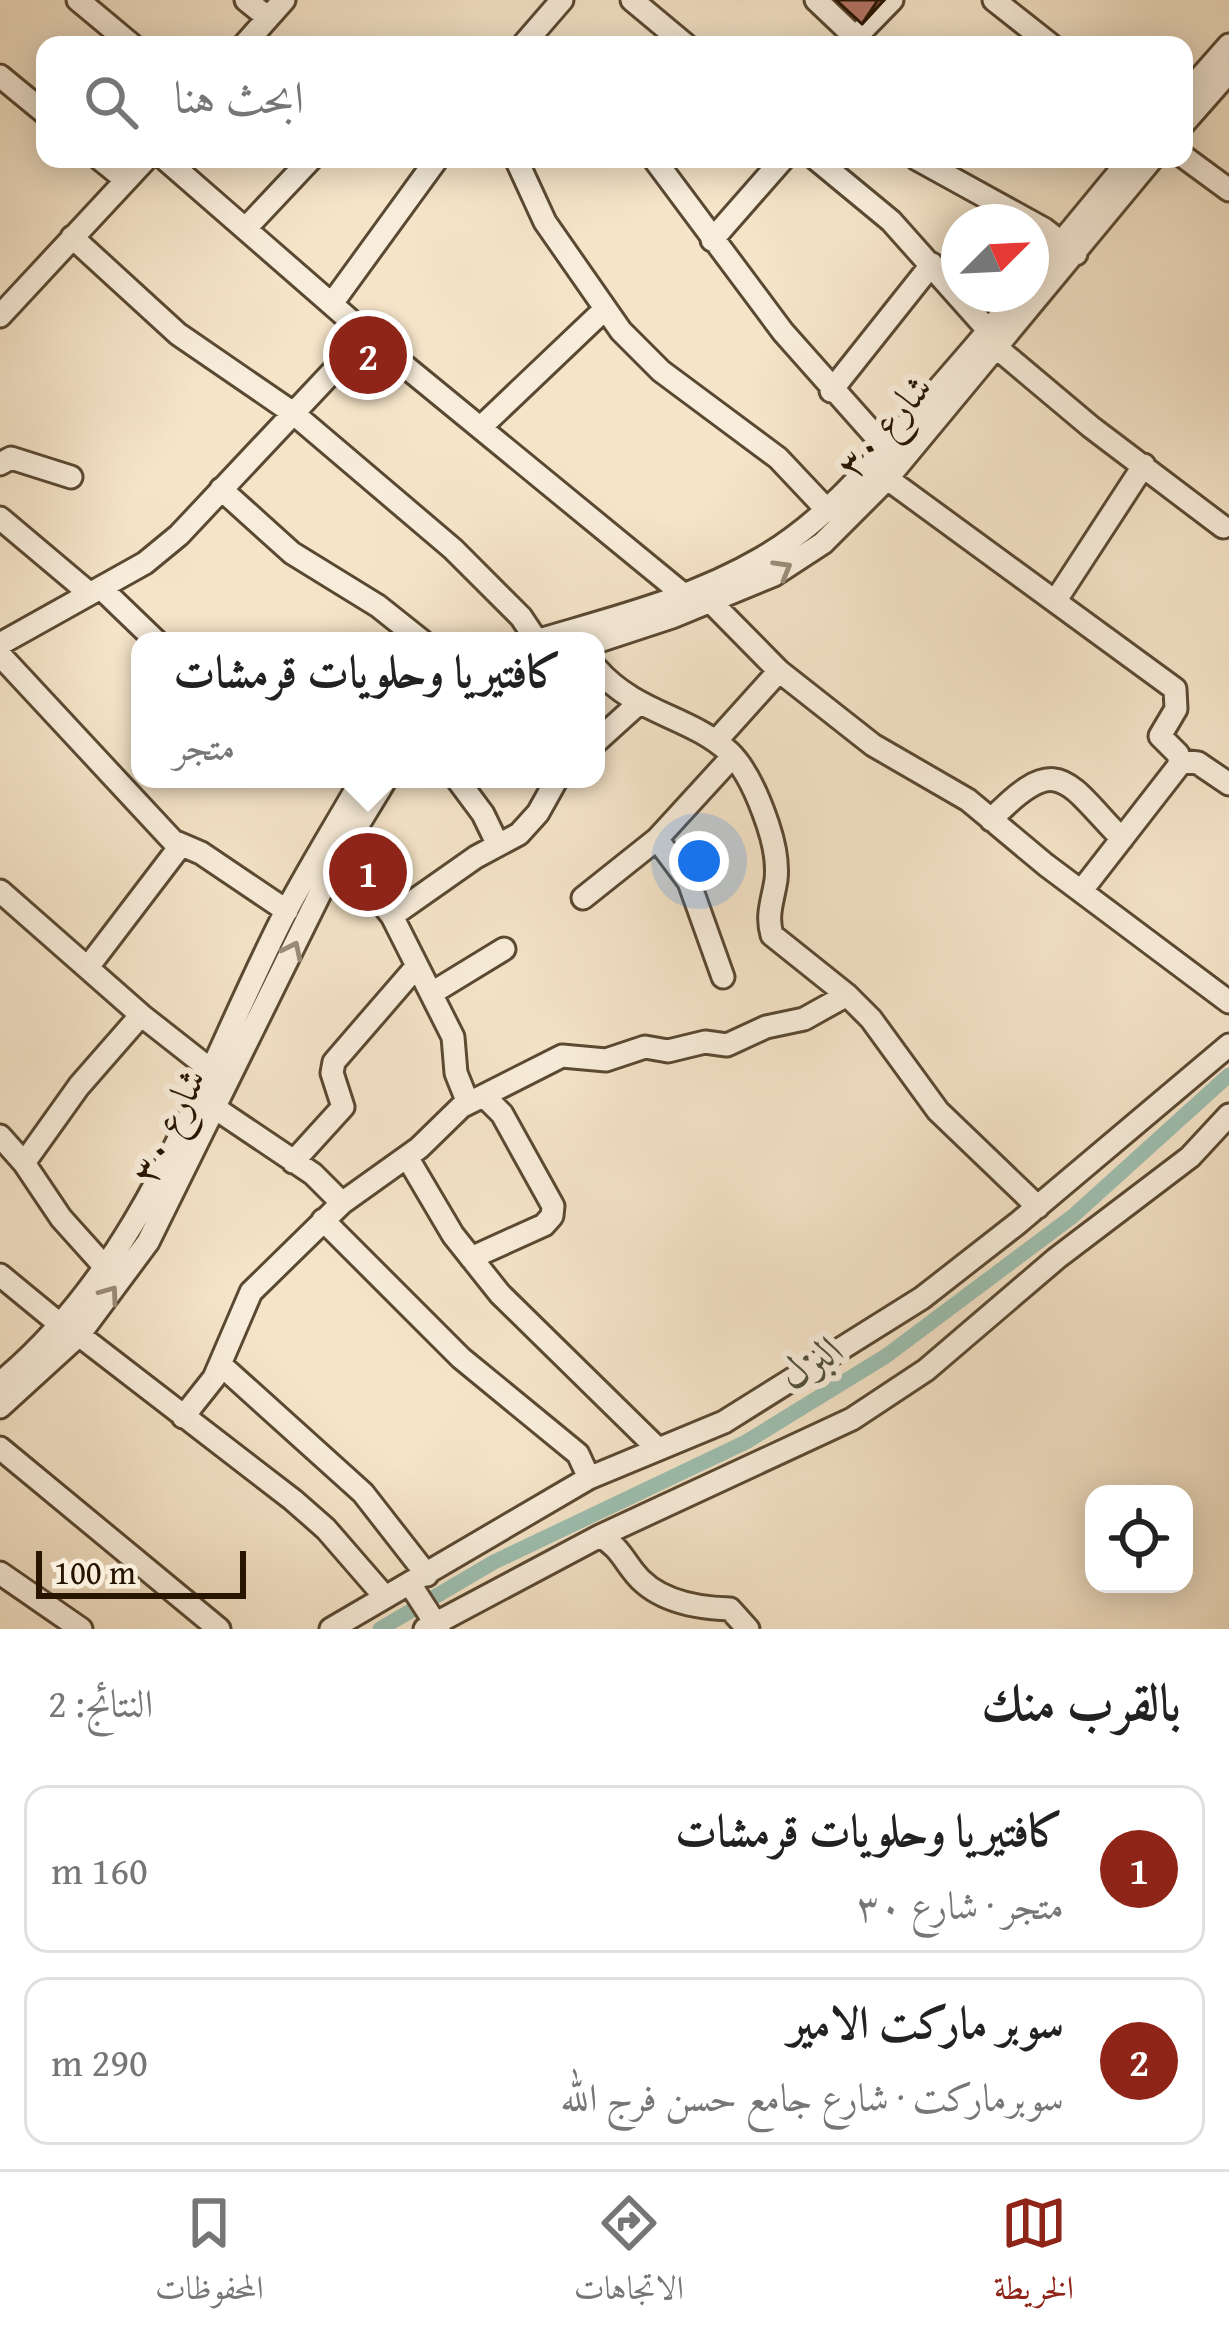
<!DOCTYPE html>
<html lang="ar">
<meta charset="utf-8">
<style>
:root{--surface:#fff;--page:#f2f2f2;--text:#222;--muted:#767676;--line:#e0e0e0;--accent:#8f2418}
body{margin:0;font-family:"Gentium Book Plus",Amiri,serif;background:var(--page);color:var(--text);direction:rtl}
.controls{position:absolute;right:36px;bottom:36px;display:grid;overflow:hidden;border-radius:24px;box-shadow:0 6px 30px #0003}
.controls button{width:108px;height:108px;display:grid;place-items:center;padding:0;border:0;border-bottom:3px solid var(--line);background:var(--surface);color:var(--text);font:60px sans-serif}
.compass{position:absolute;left:941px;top:204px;width:108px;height:108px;border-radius:50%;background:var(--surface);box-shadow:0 6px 30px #0003;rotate:66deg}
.scale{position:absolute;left:36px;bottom:30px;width:210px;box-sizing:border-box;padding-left:12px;border:6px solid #271500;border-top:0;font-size:33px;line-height:42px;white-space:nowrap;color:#271500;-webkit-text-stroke:9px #f8eddb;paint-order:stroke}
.you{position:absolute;left:699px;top:861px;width:42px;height:42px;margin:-30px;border:9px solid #fff;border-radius:50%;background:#1a73e8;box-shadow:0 0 0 18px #1a73e833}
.badge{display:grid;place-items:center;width:78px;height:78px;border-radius:50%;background:var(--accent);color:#fff;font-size:39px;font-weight:700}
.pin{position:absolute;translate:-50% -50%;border:6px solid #fff;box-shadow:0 3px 12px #0006}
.popup{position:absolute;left:131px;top:632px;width:474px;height:156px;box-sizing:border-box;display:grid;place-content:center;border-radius:24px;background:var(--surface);filter:drop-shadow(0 3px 9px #0005);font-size:39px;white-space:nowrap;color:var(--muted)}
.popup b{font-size:45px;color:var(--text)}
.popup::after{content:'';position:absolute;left:50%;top:100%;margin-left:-24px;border:24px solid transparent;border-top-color:var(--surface)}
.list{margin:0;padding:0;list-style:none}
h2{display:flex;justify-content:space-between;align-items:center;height:156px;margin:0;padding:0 48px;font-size:51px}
h2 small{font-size:39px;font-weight:400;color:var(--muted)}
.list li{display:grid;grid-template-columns:78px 1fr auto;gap:36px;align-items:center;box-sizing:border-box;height:168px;margin:0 24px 24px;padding:0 24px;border:3px solid var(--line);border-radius:24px}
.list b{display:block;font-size:45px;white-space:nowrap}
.list p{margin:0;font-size:39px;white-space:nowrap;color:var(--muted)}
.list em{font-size:39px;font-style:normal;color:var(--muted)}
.icon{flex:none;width:66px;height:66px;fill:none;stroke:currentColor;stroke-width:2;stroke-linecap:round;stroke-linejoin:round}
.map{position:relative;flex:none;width:1229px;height:1629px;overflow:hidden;direction:ltr}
.search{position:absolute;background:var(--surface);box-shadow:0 6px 30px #0003;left:36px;right:36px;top:36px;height:132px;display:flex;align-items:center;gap:30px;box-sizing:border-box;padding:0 42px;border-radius:24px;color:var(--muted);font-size:45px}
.sheet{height:540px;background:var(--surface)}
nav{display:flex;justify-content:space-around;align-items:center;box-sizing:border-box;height:168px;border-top:3px solid var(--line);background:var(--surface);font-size:33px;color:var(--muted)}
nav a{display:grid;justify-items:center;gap:6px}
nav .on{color:var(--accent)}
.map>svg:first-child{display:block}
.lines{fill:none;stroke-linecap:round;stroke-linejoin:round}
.canal{stroke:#9dbfb0;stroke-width:15}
.minor-casing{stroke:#5a4932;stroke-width:27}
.minor{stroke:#f8eddb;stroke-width:21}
.wall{fill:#b57466;stroke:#271500;stroke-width:3}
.shaded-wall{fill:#935e53;stroke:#271500;stroke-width:3}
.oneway{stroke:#9a8c78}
.labels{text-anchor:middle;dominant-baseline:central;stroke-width:12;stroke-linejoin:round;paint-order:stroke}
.street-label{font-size:39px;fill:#271500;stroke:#f8eddb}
.water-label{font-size:42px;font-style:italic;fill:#50503e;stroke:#f8eddb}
</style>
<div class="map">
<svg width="1229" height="1629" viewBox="0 0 1229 1629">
<rect width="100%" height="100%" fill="#f5e4c8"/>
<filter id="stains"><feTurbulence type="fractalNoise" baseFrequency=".00167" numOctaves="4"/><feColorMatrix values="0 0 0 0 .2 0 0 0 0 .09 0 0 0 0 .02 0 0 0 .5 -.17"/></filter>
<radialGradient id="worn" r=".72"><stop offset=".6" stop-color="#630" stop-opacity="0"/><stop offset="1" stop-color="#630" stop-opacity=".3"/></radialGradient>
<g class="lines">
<path class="canal" d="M380,1629L494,1562L746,1442L886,1356L1073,1216L1229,1075"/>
<g class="minor-casing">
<path id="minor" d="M78,0L132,45
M246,0L267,17
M632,0L686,45
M816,0L855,37
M994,0L1051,45
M244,45L284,0
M523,45L562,0
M848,45L892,0
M0,76L45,113
M1184,96L1229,45
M1184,123L1229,72
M1184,157L1229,190
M100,159L126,180
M165,159L367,335L684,595
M516,159L545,222L621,331L661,371L778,458L828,511
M654,159L783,332L886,448
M816,159L891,221L989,331
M917,159L1044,229L1076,254
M247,227L311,159
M72,237L178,334L293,413L453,549L521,617L537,641
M712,240L783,159
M1031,279L1130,159
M333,302L437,159
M0,316L146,159
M997,348L1091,427L1223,527
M831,391L932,264
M481,427L605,309
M0,464L11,458L71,477
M870,466L1175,689L1176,709L1160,736L1178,754L1180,764L1082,890
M221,489L292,553L378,606L422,641
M0,518L89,593
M101,588L156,641
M1056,600L1144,465
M711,602L779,671L873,745L968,800L1046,865L1229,1002
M536,641C613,618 692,599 762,558C821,524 866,471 910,421C947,379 984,337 1019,294
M596,642L672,617L774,575L823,543L886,480L1152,159
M0,644L145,563L179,535L367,335
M0,655L173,841L201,853L287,911
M596,668C636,714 690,716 729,752C748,770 760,801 768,825C774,843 778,862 776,880C773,900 766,915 772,935L847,995L871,1019L938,1111L1038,1207
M716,741L779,671
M596,742L638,704
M1180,761L1198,763L1229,784
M457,779L483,814L498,845
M991,820C1059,749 1066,782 1122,839
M657,839L689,882L723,977
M327,854L363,880L392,916L453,1037L456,1073L468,1103
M0,891L141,1015L211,1070
M583,898L657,839L733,756
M392,916L476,857L519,834L538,813L557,779
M88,967L181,845
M432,993L504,949
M215,1108L313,1174L342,1203
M0,1136L24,1163L61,1218L105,1267
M407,1157L453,1235L500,1294L658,1449
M293,1162L343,1107L332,1073L334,1062L417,966
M24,1163L79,1086L141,1015
M323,1220L461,1358L578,1454L589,1478
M471,1258L544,1225L552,1216L553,1206L502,1114L484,1096
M0,1275L62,1326
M79,1335L293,1500L326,1529L385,1597
M221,1365L363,1493L427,1575
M0,1383C144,1264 199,1084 280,923C305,874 335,827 362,779
M0,1407L79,1335L148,1242L336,861L386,779
M183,1417L214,1378L251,1292L342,1203L419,1148L461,1107L562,1056L606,1060L645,1047L668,1051L705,1042L727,1045L766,1027L804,1019L847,995
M0,1448L219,1629
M600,1536C617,1546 621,1555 633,1571C655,1601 695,1608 730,1609L748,1629
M0,1573L81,1629
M410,1584L439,1629
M331,1629L589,1478L724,1422L922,1298L1018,1223L1229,1045
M425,1629L600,1536L852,1419L926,1370L1057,1258L1190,1157L1229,1115"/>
</g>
<use href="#minor" class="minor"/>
</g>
<path class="wall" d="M836,0H884L862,24Z"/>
<path class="shaded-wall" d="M878,0H884L862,24Z"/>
<defs><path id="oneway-chevron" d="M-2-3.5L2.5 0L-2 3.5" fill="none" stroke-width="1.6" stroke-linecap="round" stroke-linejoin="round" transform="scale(3)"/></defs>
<g class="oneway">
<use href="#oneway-chevron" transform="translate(783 569) rotate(-30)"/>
<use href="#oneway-chevron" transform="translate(293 950) rotate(-64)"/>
<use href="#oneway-chevron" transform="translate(110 1294) rotate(-54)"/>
</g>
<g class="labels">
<g class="street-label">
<text transform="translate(883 425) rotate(-49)">شارع ٣٠</text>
<text transform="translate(167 1125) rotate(-64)">شارع ٣٠</text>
</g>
<g class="water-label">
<text transform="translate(811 1360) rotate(-32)">البزل</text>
</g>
</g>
<rect width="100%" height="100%" filter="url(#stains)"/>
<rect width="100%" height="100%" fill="url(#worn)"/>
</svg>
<div class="controls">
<button><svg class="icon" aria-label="locate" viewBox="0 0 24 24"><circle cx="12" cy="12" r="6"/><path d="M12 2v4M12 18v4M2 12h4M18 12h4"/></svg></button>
</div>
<svg class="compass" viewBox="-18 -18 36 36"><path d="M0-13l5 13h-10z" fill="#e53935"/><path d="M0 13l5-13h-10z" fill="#767676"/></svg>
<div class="scale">100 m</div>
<div class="you"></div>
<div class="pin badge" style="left:368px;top:872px">1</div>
<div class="popup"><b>كافتيريا وحلويات قرمشات</b>متجر</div>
<div class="pin badge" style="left:368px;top:355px">2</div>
<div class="search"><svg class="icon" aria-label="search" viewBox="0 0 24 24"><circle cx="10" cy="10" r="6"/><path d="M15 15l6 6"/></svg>ابحث هنا</div>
</div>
<section class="sheet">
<h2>بالقرب منك<small>النتائج: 2</small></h2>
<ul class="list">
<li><span class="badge">1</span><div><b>كافتيريا وحلويات قرمشات</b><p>متجر · شارع ٣٠</p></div><em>160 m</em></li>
<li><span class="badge">2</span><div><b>سوبر ماركت الامير</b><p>سوبرماركت · شارع جامع حسن فرج الله</p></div><em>290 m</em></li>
</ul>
</section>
<nav>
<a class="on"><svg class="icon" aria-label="map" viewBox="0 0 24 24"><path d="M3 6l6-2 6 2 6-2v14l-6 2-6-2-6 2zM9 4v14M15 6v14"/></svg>الخريطة</a>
<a><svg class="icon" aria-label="directions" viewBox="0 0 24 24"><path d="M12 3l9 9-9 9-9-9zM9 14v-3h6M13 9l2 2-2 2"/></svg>الاتجاهات</a>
<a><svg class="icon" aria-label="saved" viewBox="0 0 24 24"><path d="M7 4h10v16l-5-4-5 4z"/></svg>المحفوظات</a>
</nav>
